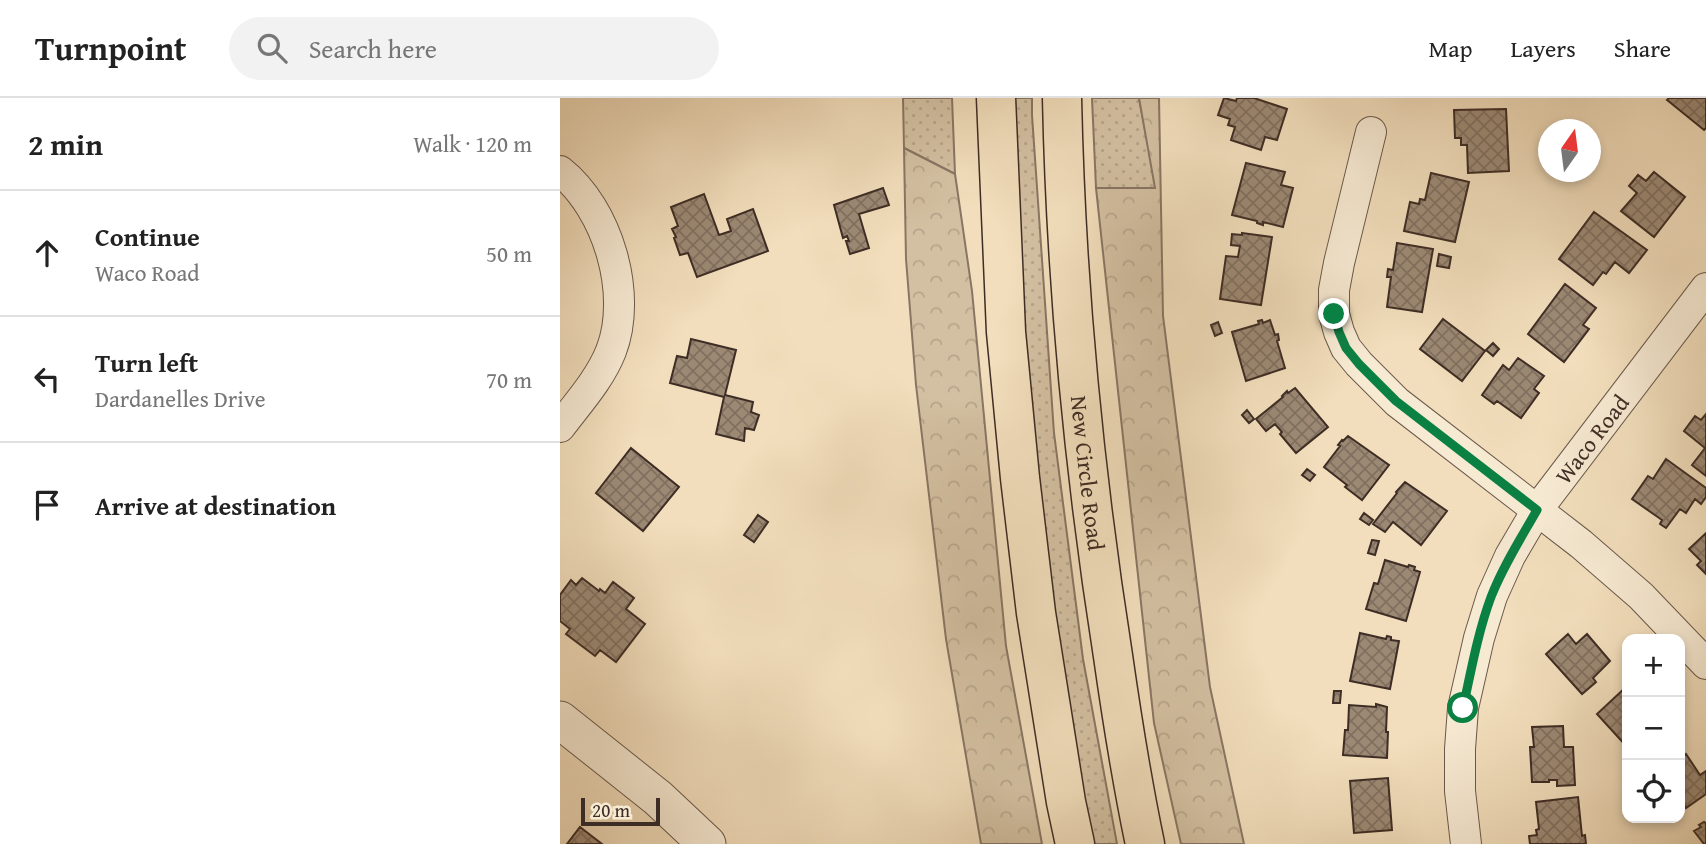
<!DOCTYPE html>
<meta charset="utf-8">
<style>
:root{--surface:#fff;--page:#f2f2f2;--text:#222;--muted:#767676;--line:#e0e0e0}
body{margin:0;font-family:"Gentium Book Plus",serif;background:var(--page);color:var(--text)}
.controls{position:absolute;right:21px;bottom:21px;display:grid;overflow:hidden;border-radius:14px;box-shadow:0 4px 10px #0003}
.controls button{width:63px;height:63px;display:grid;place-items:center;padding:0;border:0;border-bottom:2px solid var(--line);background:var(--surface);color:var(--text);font:35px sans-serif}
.compass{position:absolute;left:978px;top:21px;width:63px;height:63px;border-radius:50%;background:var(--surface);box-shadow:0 4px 10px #0003;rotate:14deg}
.scale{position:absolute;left:21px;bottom:18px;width:79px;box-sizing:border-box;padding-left:7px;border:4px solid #3e2d25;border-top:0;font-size:19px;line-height:24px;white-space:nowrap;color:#3e2d25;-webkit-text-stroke:5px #f7ead3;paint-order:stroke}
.stop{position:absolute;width:21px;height:21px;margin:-16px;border:5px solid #0b8043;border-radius:50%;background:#fff}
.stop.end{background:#0b8043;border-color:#fff;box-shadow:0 2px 7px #0008}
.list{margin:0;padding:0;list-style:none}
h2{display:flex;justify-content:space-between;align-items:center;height:91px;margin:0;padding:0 28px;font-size:30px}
h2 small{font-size:23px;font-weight:400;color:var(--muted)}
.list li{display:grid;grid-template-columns:46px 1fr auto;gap:21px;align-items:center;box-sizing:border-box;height:126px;padding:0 28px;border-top:2px solid var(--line)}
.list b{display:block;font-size:26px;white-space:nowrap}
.list p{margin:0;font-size:23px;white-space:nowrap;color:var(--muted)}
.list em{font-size:23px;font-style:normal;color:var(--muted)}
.icon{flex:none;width:38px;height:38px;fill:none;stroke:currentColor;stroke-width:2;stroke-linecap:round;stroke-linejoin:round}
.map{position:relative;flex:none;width:1146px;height:746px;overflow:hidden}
header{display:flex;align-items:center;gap:42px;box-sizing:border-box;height:98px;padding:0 35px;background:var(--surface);border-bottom:2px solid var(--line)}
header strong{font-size:33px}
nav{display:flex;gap:38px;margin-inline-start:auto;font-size:24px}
.search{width:490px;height:63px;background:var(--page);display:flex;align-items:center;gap:18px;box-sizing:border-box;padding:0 24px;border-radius:38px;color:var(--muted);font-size:26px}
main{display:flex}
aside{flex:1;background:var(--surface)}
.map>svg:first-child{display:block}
.grass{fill:url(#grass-dots);stroke:#887664;stroke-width:2}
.forest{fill:url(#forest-crowns);stroke:#887664;stroke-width:2}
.building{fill:url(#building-cross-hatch);stroke:#3e2d25;stroke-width:2}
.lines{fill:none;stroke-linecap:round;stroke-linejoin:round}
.minor-casing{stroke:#6b594b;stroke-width:32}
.tertiary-casing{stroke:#6b594b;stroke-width:39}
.motorway-casing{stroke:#3e2d25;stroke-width:41}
.minor{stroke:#f7ead3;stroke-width:30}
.tertiary{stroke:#f7ead3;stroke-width:37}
.motorway{stroke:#f2debc;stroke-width:38}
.route{stroke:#0b8043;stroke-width:9}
.labels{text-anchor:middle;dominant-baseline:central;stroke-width:5;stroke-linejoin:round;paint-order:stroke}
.street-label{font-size:23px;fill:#3e2d25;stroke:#f7ead3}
</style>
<header>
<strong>Turnpoint</strong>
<div class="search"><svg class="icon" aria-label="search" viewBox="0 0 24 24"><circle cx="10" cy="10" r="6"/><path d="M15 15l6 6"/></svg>Search here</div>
<nav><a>Map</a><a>Layers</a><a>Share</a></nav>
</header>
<main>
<aside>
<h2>2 min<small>Walk · 120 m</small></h2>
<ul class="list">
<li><svg class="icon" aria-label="ahead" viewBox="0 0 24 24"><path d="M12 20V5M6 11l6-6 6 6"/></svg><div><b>Continue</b><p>Waco Road</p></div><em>50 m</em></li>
<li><svg class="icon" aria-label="left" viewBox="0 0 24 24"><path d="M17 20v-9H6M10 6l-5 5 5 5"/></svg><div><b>Turn left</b><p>Dardanelles Drive</p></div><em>70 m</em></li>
<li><svg class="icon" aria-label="arrive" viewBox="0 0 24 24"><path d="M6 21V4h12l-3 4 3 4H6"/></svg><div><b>Arrive at destination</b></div></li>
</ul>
</aside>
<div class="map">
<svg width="1146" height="746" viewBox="0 0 1146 746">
<defs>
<pattern id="grass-dots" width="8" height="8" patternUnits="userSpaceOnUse" patternTransform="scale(1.75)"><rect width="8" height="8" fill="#d3c0a2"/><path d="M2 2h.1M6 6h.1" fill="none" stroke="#b6a58b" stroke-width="1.8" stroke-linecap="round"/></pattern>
<pattern id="forest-crowns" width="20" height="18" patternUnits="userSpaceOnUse" patternTransform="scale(1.75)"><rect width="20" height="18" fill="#d3c0a2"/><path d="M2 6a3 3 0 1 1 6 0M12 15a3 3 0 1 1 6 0" fill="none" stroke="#b6a58b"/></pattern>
<pattern id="building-cross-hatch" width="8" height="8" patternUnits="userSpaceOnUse" patternTransform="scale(1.75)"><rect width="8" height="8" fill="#9c8974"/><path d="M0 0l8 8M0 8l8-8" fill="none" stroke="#81705f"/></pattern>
</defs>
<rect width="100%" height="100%" fill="#f2debc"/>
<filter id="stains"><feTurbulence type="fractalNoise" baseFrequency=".00286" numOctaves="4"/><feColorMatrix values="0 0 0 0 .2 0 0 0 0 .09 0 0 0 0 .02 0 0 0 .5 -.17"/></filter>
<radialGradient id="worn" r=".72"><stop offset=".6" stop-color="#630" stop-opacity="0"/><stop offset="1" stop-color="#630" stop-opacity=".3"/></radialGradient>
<path class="grass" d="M343,0H392L395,76L344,50Z
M450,0H472V17L494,335L523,561L557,746H530L495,545L467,323Z
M532,0H579L596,90H536Z"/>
<path class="forest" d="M579,0H599L603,218L650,589L684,746H621L594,625L536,90H595Z
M344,50L395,76L412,193L446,548L482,746H421L386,541L356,287L346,161Z"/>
<path class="building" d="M664,0L676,3L677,0H694L727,11L717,42L705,39L701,52L671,42L675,29L668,27L670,21L658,17Z
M1109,0H1146V30L1144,32L1107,2Z
M946,11L949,73L908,75L907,47H901V40H895L894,12Z
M686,65L725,74L721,87L733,90L723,129L703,124V127L697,125V123L672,117Z
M1094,74L1125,99L1094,139L1061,113L1077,95L1069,88L1078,77L1086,83Z
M871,75L909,84L895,144L844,133L850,104L859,106L860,101L865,102Z
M323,90L329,107L299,116L309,150L290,156L286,143H289L287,138L283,140L274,107Z
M144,96L159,137L171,133L167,121L193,111L208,153L137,179L128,155L120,157L114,140L116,139L112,131L118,128L111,109Z
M1034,114L1087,152L1069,175L1055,164L1046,176L1043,174L1033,187L999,161Z
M682,135L712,139L701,207L660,201L666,158L678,159L680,148L671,147L672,136L682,137Z
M837,145L873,151L862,214L827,209L831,179H827L828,171L833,172Z
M879,156L891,159L889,170L877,168Z
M1005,186L1036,210L1023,227L1029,231L1004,264L968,236Z
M883,221L925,253L902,283L860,251Z
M702,222L703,225L710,222L715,237L718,236L719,242L717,243L725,270L686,283L672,234L699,226L698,223Z
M658,224L662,235L655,238L651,227Z
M131,241L176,252L165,297L193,304L191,314L199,317L194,332L185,330L184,343L156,336L164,299L110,285L117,258L127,260Z
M933,245L939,251L933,258L926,252Z
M958,260L984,278L974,291L979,295L961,320L937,303L934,306L922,297L943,267L949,272Z
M735,290L768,329L736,355L720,336L722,334L715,326L706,333L696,321L723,299L722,298L727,293L728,295Z
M687,312L694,321L689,325L682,317Z
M1146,316V378L1132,367L1145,350L1124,333L1135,318L1141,322Z
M788,338L829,367L802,402L785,389L787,387L764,369L780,348L778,347L782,342L783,343Z
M71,350L119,389L83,433L36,395Z
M1106,361L1146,390V399L1141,406L1135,401L1126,415L1120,411L1106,430L1100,426L1102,422L1072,401L1088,378L1093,381Z
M747,371L755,377L750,383L742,377Z
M845,384L887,413L861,447L833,424L825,434L813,426L837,395L836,394Z
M804,415L813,422L809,427L800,421Z
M198,417L208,424L194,444L184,437Z
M1146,435V476L1137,467L1141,463L1129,451Z
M812,442L819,443L815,457L808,455Z
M825,462L848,469L849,467L855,469L854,472L860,474L846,523L806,511L814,485L818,486Z
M22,480L39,493L40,491L45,495L53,484L74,500L66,511L85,526L56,564L40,552L35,558L6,536L10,531L0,523V497L11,482L16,487Z
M800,535L826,541L827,538L831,539V542L839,543L830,591L790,583Z
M1008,536L1016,546L1027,536L1050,563L1033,580L1036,584L1022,596L986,556Z
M1067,588V649L1037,616Z
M774,593H781L780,605H773Z
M816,606L827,609L826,634H828L827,660L783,657L785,632H788L789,607L816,609Z
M1003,628L1004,649H1013L1015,687L997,688V682H989V684H972L970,649H974L972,629Z
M1126,656L1140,677L1146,673V696L1126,710L1120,701V660Z
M828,680L832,732L794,735L790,683Z
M1018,699L1022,738L1025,737L1026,746H970L969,738L977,737L976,732L979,731L976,704Z
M1144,724L1146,725V746H1144L1134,733L1141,729L1139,727Z
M20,729L42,746H7Z"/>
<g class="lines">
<g class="minor-casing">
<g id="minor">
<path d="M811,34L779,165L774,192V216L779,234L786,250L799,266L837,304L1021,446L1081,498L1146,566"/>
<path d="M0,73C48,111 73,196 51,253C40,281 18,305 0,329"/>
<path id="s1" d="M906,746L900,693V651L903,610L919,540L932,498L950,458L977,412L1146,190"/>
</g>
</g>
<g class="tertiary-casing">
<path id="tertiary" d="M0,622L98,700L147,746"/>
</g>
<g class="motorway-casing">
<g id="motorway">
<path d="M436,0L446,234L460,380L476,515L506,704L515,746"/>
<path id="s2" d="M502,0C506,187 524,374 553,558C562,621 572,684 585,746"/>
</g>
</g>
<use href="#minor" class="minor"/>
<use href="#tertiary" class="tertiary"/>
<use href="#motorway" class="motorway"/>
</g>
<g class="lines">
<path class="route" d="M774,216L779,234L786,250L799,266L836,303L977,412C961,440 943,468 931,499C918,534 911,573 903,610"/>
</g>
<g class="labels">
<g class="street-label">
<text stroke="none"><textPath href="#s1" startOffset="439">Waco Road</textPath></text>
<text stroke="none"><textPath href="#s2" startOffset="376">New Circle Road</textPath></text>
</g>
</g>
<rect width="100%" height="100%" filter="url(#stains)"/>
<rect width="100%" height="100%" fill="url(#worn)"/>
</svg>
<div class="controls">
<button>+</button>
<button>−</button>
<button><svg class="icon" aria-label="locate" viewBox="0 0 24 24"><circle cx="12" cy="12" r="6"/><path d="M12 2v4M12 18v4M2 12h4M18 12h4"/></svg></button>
</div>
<svg class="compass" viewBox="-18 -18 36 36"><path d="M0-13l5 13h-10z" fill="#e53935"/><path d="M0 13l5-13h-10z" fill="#767676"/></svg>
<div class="scale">20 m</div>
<div class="stop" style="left:903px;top:610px"></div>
<div class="stop end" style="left:774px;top:216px"></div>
</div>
</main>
